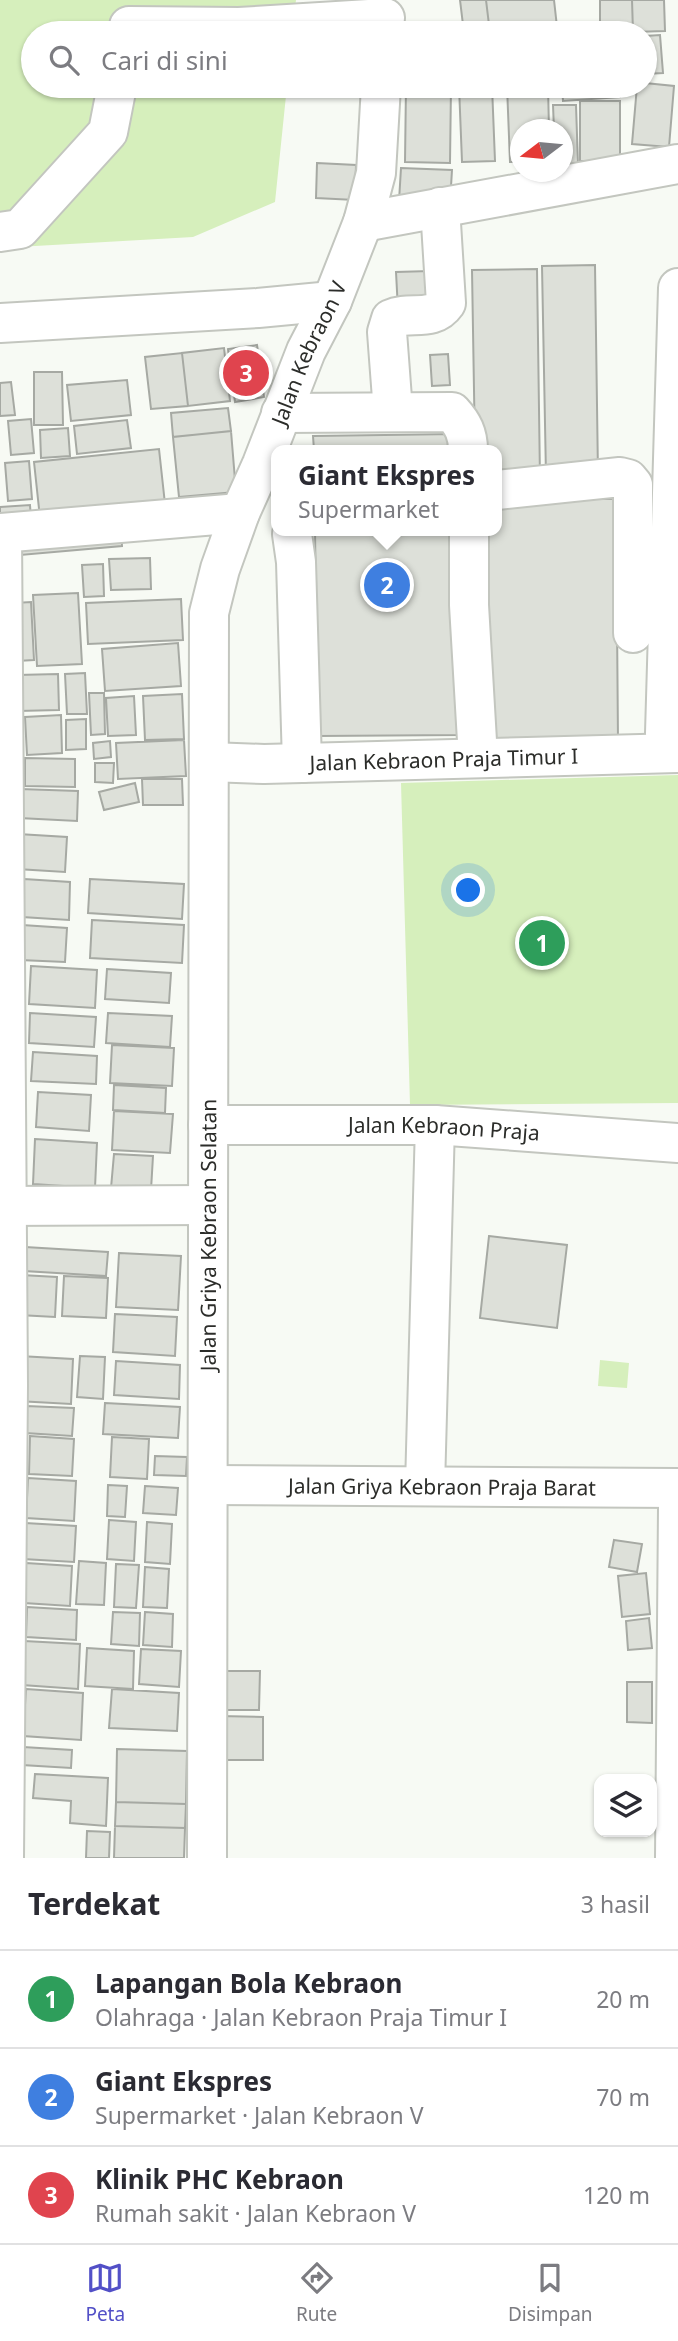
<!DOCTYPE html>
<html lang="id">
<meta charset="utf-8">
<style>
:root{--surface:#fff;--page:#f7f7f7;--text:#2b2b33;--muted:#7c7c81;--line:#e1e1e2;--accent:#5250c7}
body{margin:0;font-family:"Noto Sans",sans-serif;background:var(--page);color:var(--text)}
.controls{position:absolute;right:21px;bottom:21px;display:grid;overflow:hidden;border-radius:14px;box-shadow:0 2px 5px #0004}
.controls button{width:63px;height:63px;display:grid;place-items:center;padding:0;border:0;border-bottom:2px solid var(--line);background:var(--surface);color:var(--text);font:35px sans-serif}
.compass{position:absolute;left:510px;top:119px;width:63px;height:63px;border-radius:50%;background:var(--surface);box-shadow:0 2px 5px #0004;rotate:254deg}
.you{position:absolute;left:469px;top:891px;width:24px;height:24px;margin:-18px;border:5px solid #fff;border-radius:50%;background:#1a73e8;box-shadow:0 0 0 10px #1a73e833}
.badge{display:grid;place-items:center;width:46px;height:46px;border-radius:50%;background:var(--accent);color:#fff;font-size:23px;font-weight:700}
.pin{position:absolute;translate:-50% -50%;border:4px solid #fff;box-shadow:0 2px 7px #0006}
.popup{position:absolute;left:271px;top:445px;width:231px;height:91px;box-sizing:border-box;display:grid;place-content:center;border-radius:14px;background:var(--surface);filter:drop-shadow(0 2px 5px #0005);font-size:23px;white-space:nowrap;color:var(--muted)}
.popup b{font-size:26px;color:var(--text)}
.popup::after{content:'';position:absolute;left:50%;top:100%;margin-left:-14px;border:14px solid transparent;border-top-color:var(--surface)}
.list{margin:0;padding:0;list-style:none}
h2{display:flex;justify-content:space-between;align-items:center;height:91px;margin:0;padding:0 28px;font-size:30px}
h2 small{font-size:23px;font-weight:400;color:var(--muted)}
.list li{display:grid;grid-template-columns:46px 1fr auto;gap:21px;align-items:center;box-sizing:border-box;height:98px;padding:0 28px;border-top:2px solid var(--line)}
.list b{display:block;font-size:26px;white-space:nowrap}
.list p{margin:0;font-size:23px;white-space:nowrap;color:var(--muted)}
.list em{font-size:23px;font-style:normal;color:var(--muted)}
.icon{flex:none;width:38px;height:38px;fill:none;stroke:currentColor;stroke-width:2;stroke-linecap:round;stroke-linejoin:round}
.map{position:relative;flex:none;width:678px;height:1858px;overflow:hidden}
.search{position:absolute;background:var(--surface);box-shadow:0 2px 5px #0004;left:21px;right:21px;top:21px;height:77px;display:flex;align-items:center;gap:18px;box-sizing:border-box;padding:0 24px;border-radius:38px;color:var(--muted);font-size:26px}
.sheet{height:385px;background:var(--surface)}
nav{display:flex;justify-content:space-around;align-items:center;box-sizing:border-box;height:98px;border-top:2px solid var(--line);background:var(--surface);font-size:19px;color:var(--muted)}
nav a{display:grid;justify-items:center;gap:4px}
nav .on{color:var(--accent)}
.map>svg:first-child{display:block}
.green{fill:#d6efbc}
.building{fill:#dde0d9;stroke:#a6a9a3;stroke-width:2}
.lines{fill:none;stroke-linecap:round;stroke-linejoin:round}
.minor-casing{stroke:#c3c6bf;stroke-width:42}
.minor{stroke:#fff;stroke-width:38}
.labels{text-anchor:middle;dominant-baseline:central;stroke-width:5;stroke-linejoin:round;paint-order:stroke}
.street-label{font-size:21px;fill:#2c2d2a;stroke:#f7faf4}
</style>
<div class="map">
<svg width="678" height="1858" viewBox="0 0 678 1858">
<rect width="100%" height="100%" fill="#f7faf4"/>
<path class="green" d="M0,0H296L292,33H33V86H287L275,202L193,237L0,248Z
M678,775V1103L410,1105L401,783Z
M600,1360L629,1363L627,1388L598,1386Z"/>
<path class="building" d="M460,0H486L490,33H464Z
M486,0H554L557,27L510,33H490Z
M600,0H632L633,32H600Z
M632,0H664L665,31L633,32Z
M660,35L663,73L645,74V36Z
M645,83L674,86L669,147L632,144L637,86H645Z
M406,86H451L450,163L405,162Z
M459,86H492L495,161L462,162Z
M507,86H548L549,130H520V162H510Z
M562,86H619L620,97L563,101Z
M580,101H620V161H580Z
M553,105H576L578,165L562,166V130H554Z
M317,163L356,165L355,200L316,198Z
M401,168L452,170L450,203L399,201Z
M595,265L598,475L546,476L542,266Z
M537,269L540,479H497V450H475L472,270Z
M430,271L431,309L398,310L396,272Z
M257,345L264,397L235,402L228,349Z
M224,348L230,401L188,406L182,353Z
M182,353L188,406L151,409L145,357Z
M448,354L450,385L432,386L430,355Z
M34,372H62L63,425H34Z
M127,380L131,415L71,421L67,385Z
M11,382L15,415L0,416V383Z
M228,408L231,431L173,437L171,413Z
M31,419L34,453L11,455L8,421Z
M127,420L131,448L77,454L74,426Z
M68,428L70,456L41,458L40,430Z
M231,431L236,492L179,497L173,437Z
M456,434V450H314L313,436Z
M159,449L165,504L40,518L34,462Z
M29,461L32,499L8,501L5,463Z
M497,499H616L618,741H483L481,531H497Z
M30,505L31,519L0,522V507Z
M121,531L122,546L9,556L7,542Z
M315,531H458L461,735L318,736Z
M150,558L151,589L111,590L109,559Z
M103,564L104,596L84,597L82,565Z
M78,593L82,664L37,666L33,595Z
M181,599L183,640L88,644L86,603Z
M31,602L34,660L17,661L15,603Z
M178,643L181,686L105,691L102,649Z
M85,673L87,714H67L65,674Z
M58,674L59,710L18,711L17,675Z
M89,693H104L105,734L91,735Z
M182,694L184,739L145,740L143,696Z
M134,696L136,735L108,736L106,698Z
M61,715L62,753L27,755L25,717Z
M86,719V749L66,750V720Z
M184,740L186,776L118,779L116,743Z
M110,741L111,757L94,759L93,743Z
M25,758L75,759V787L25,786Z
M95,763H114L113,783L95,782Z
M142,779H182L183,805H143Z
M135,783L139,802L104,810L99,792Z
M20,789L78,791L77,821L19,818Z
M18,834L67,837L65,872L17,869Z
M24,879L70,882L69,920L22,917Z
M90,879L184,884L182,919L88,913Z
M92,920L184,925L182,963L90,958Z
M22,925L67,928L65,962L20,960Z
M31,966L97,970L95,1008L29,1004Z
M107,969L171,973L169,1003L105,999Z
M30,1013L96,1017L94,1047L29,1043Z
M108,1013L172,1016L170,1047L106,1043Z
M112,1045L174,1048L172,1086L110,1083Z
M33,1052L97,1056L96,1084L31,1081Z
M114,1085L166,1088L165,1113L113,1110Z
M38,1092L91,1095L89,1131L36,1127Z
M114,1111L173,1114L170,1153L112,1150Z
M35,1139L97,1143L95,1188L33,1184Z
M114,1154L153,1156L151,1190L111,1188Z
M489,1236L567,1245L557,1328L480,1318Z
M25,1247L108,1252L106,1276L24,1271Z
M119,1253L181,1256L178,1310L116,1307Z
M21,1275L57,1277L55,1317L19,1315Z
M64,1276L108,1278L106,1318L62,1316Z
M115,1314L177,1317L175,1356L113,1352Z
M19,1356L73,1359L71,1404L17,1401Z
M80,1356L105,1357L103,1399L77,1397Z
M116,1361L180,1365L179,1399L114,1395Z
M105,1403L180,1407L178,1438L103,1434Z
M26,1406L74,1408L72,1436L25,1433Z
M30,1436L74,1439L72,1476L29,1474Z
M112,1437L149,1439L147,1479L110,1477Z
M155,1456L187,1457L186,1476L154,1475Z
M28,1478L76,1481L74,1521L26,1518Z
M108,1485L127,1486L125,1517L107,1516Z
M145,1486L178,1488L176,1515L143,1513Z
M109,1520L136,1522L134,1561L107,1559Z
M147,1522L172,1524L170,1564L145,1562Z
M25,1523L76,1526L74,1562L23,1559Z
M614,1540L642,1544L637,1572L609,1567Z
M79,1561L106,1563L104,1605L76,1604Z
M26,1563L72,1566L70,1606L24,1603Z
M116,1564L139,1565L136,1608L114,1607Z
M145,1567L169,1569L167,1608L143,1607Z
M646,1573L650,1614L622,1617L618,1576Z
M27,1607L77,1610L76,1640L26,1637Z
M113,1612L140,1613L139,1646L111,1644Z
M145,1612L173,1614L172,1647L143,1645Z
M649,1618L652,1648L628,1650L626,1621Z
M24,1641L80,1644L78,1689L22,1685Z
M87,1648L134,1651L133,1689L85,1686Z
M141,1649L181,1651L179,1687L139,1684Z
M227,1671H260L259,1710H227Z
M627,1682H652V1723L627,1722Z
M26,1689L83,1693L81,1740L23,1736Z
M112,1689L179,1693L177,1731L109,1728Z
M219,1716L263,1717V1760H219Z
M23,1747L72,1750L71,1768L22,1765Z
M117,1749L187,1751L186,1804L116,1802Z
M35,1774L108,1778L106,1826L70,1823L71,1801L33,1798Z
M116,1802L186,1804L185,1828L115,1826Z
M115,1826L185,1828L184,1858H114Z
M87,1831L110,1832L109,1858H86Z"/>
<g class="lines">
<g class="minor-casing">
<g id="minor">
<path d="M128,33L129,26L239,27L385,18"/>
<path d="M363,222L678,164"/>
<path d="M0,232L20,229L108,132L117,86"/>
<path d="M0,323L258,308L332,301"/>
<path d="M393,412L387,332L391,319C410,310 432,323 446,303L440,207"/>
<path d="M281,413L452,412C463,424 468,434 468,450"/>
<path d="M497,490L620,477L628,479L633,485V633"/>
<path d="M469,531V605L478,758"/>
<path d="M0,533L240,513"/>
<path d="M2,533L8,1386L4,1858"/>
<path d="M292,534L296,562L302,763"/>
<path d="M666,752L665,733L678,288"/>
<path id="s1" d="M210,762L264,764L678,753"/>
<path id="s2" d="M208,1125H435L678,1143"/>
<path d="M0,1206L208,1205"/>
<path id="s3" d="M208,1485L678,1488"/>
<path d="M425,1486L435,1125"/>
<path id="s4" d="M207,1858L209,613L220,569L240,513L262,464L306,351L332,301L363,222L376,173L381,86"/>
<path d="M675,1858L678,1508"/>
</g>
</g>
<use href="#minor" class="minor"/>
</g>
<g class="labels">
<g class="street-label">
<text stroke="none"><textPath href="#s4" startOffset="1524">Jalan Kebraon V</textPath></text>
<text stroke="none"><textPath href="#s1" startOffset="234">Jalan Kebraon Praja Timur I</textPath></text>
<text stroke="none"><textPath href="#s2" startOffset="236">Jalan Kebraon Praja</textPath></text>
<text stroke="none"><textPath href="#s4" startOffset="623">Jalan Griya Kebraon Selatan</textPath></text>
<text stroke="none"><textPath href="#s3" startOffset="234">Jalan Griya Kebraon Praja Barat</textPath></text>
</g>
</g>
</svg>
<div class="controls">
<button><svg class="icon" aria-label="layers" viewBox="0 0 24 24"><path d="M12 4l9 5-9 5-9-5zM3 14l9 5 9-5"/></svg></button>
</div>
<svg class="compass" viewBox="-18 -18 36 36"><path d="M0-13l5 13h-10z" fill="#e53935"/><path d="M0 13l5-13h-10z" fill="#7c7c81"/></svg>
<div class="you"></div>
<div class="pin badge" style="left:542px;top:943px;background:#2e9e5b">1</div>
<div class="pin badge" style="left:387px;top:585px;background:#3f7fe0">2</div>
<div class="popup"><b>Giant Ekspres</b>Supermarket</div>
<div class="pin badge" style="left:246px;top:373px;background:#e0444e">3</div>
<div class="search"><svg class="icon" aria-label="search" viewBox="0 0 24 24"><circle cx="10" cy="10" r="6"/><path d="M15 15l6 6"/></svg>Cari di sini</div>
</div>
<section class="sheet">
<h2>Terdekat<small>3 hasil</small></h2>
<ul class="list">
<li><span class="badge" style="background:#2e9e5b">1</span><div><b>Lapangan Bola Kebraon</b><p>Olahraga · Jalan Kebraon Praja Timur I</p></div><em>20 m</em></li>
<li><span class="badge" style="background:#3f7fe0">2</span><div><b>Giant Ekspres</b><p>Supermarket · Jalan Kebraon V</p></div><em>70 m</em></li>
<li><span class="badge" style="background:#e0444e">3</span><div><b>Klinik PHC Kebraon</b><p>Rumah sakit · Jalan Kebraon V</p></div><em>120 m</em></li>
</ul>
</section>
<nav>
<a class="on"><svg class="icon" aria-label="map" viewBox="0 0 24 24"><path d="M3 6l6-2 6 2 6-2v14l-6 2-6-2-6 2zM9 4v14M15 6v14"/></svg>Peta</a>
<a><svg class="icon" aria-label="directions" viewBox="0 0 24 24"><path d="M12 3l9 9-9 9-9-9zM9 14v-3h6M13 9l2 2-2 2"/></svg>Rute</a>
<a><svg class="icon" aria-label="saved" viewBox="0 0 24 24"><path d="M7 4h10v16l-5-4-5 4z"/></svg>Disimpan</a>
</nav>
